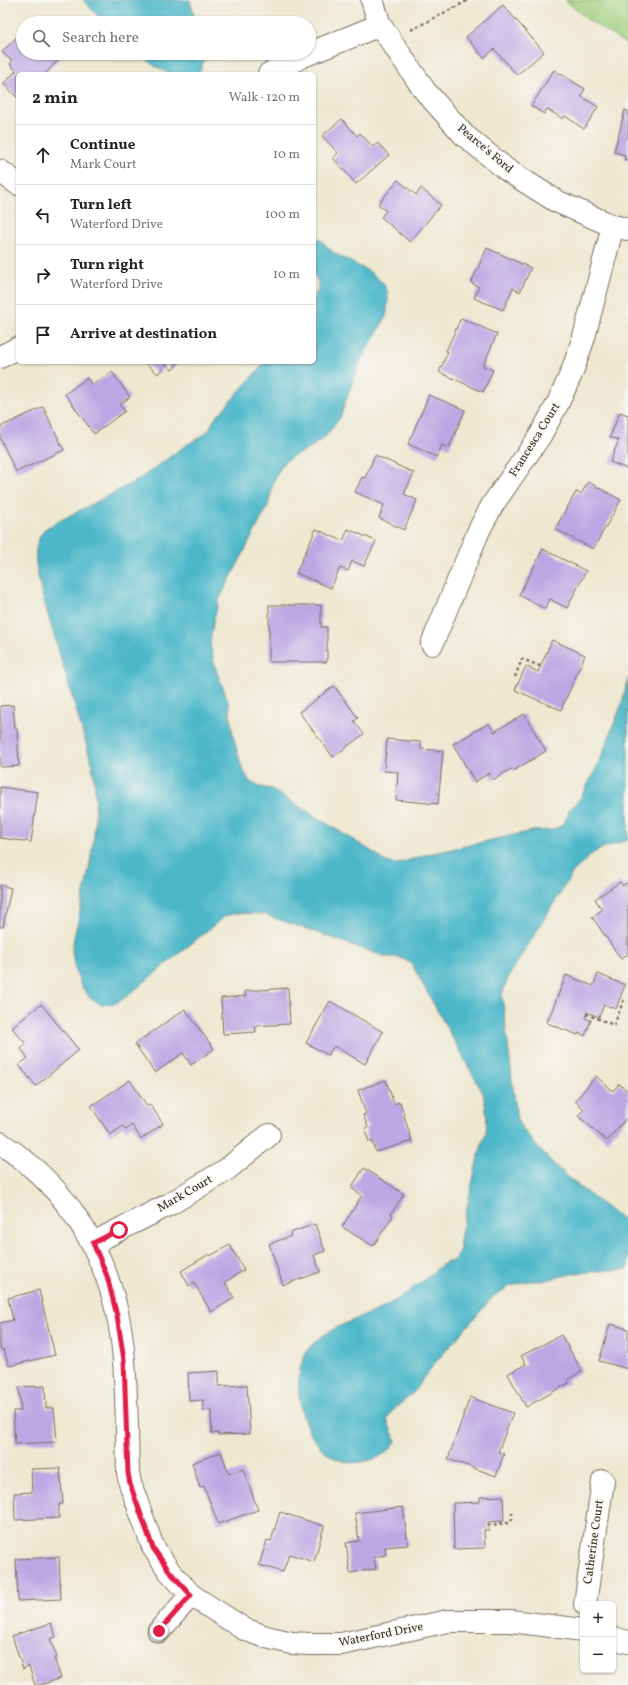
<!DOCTYPE html>
<meta charset="utf-8">
<style>
:root{--surface:#fff;--page:#f2f2f2;--text:#222;--muted:#767676;--line:#e0e0e0}
body{margin:0;font-family:Vollkorn,serif;background:var(--page);color:var(--text)}
.controls{position:absolute;right:12px;bottom:12px;display:grid;overflow:hidden;border-radius:6px;box-shadow:0 1px 3px #0004}
.controls button{width:36px;height:36px;display:grid;place-items:center;padding:0;border:0;border-bottom:1px solid var(--line);background:var(--surface);color:var(--text);font:20px sans-serif}
.stop{position:absolute;width:12px;height:12px;margin:-9px;border:3px solid #e11d48;border-radius:50%;background:#fff}
.stop.end{background:#e11d48;border-color:#fff;box-shadow:0 1px 4px #0008}
.list{margin:0;padding:0;list-style:none}
h2{display:flex;justify-content:space-between;align-items:center;height:52px;margin:0;padding:0 16px;font-size:17px}
h2 small{font-size:13px;font-weight:400;color:var(--muted)}
.list li{display:grid;grid-template-columns:26px 1fr auto;gap:12px;align-items:center;box-sizing:border-box;height:60px;padding:0 16px;border-top:1px solid var(--line)}
.list b{display:block;font-size:15px;white-space:nowrap}
.list p{margin:0;font-size:13px;white-space:nowrap;color:var(--muted)}
.list em{font-size:13px;font-style:normal;color:var(--muted)}
.icon{flex:none;width:22px;height:22px;fill:none;stroke:currentColor;stroke-width:2;stroke-linecap:round;stroke-linejoin:round}
.map{position:relative;flex:none;width:628px;height:1685px;overflow:hidden}
.search{position:absolute;background:var(--surface);box-shadow:0 1px 3px #0004;left:16px;top:16px;width:300px;height:44px;display:flex;align-items:center;gap:10px;box-sizing:border-box;padding:0 14px;border-radius:22px;color:var(--muted);font-size:15px}
.panel{position:absolute;background:var(--surface);box-shadow:0 1px 3px #0004;left:16px;top:72px;width:300px;height:292px;border-radius:6px}
.map>svg:first-child{display:block}
.green{fill:#9fcf7d;stroke:#6d7c4e}
.water{fill:#4cb7c9;stroke:#447074}
.building{fill:#bba7e3}
.lines{fill:none;stroke-linecap:round;stroke-linejoin:round}
.minor-casing{stroke:#7a6c5c;stroke-width:24}
.path{stroke:#7a6c5c;stroke-width:2.5;stroke-dasharray:3 3;stroke-linecap:butt}
.minor{stroke:#fff;stroke-width:22}
.route{stroke:#e11d48;stroke-width:5}
.labels{text-anchor:middle;dominant-baseline:central;stroke-width:3;stroke-linejoin:round;paint-order:stroke}
.street-label{font-size:12px;fill:#3b2a1e;stroke:#f6f6f2}
</style>
<div class="map">
<svg width="628" height="1685" viewBox="0 0 628 1685">
<rect width="100%" height="100%" fill="#f6f6f2"/>
<filter id="ink" filterUnits="userSpaceOnUse"><feTurbulence type="fractalNoise" baseFrequency=".025" numOctaves="2"/><feDisplacementMap in="SourceGraphic" scale="8" xChannelSelector="R" yChannelSelector="G"/><feConvolveMatrix kernelMatrix="1 2 1 2 8 2 1 2 1" color-interpolation-filters="sRGB"/></filter>
<filter id="wash" filterUnits="userSpaceOnUse"><feTurbulence type="fractalNoise" baseFrequency=".012" numOctaves="4" result="noise"/><feDisplacementMap in="SourceGraphic" scale="16" xChannelSelector="R" yChannelSelector="G"/><feGaussianBlur stdDeviation="0.9" result="paint"/><feColorMatrix in="noise" values="0 0 0 0 0 0 0 0 0 0 0 0 0 0 0 0 0 1.4 0 .05"/><feComposite in="paint" operator="in"/></filter>
<g filter="url(#wash)">
<rect width="100%" height="100%" fill="#eee8d0"/>
<path class="green" d="M565,0H628V45L587,19Z"/>
<path class="water" d="M83,0H190L196,23H105Z
M139,53H202L204,60L199,74H170L153,65Z
M314,234L334,253L370,272L383,283L388,293V303L386,317L360,361L340,418L325,437L307,450L293,456L283,463L274,480L268,506L219,600L213,623L210,644L214,664L229,704L233,736L242,768L250,782L260,787L271,789L376,854L386,862L397,864L425,855L532,831L553,830L562,825L568,816L569,810L580,799L599,763L622,703L628,678V840L605,847L593,853L573,872L509,976L502,994L517,1120C541,1159 590,1197 628,1223V1269L575,1273L542,1281H530L510,1286L494,1296L434,1364L415,1391L392,1411L387,1420L396,1441C388,1453 380,1458 367,1461C316,1473 292,1410 300,1370C302,1363 304,1354 309,1348C328,1326 361,1319 386,1306C401,1298 415,1287 428,1277C438,1269 440,1263 453,1261L460,1250V1239L478,1157L486,1133L487,1115L483,1093L411,963L399,957H386L263,914L236,913L225,916L126,997C122,999 117,1004 112,1004C84,1010 72,968 72,947C85,887 103,826 92,764L41,591C37,568 29,547 46,528L138,480L186,445L202,436L210,429L213,421L265,362H314V297L318,290V282L314,274Z"/>
<g id="blocks">
<path class="building" d="M503,5L544,52L517,75L494,49L484,58L466,37Z
M23,31V53H53L59,59L45,74H18V98L3,84L16,71L10,64L12,61L2,52Z
M554,70L585,89L581,96L598,107L584,129L565,116L563,119L547,109L544,114L531,106Z
M625,110L628,111V160L624,159L625,155L614,152Z
M342,119L357,136L360,133L373,147L378,143L389,155L356,184L333,158L338,153L322,136Z
M398,180L416,195L421,188L441,205L410,242L381,217L386,211L378,204Z
M487,248L531,268L520,292L513,288L503,310L474,298L479,287L471,283Z
M461,318L497,334L483,366L493,370L483,392L439,372L448,352L446,351Z
M144,362H179L172,370L166,364L158,374Z
M112,372L130,397L119,405L125,411L94,434L65,394L87,378L92,385Z
M429,395L465,410L449,448L442,445L437,457L408,444Z
M43,407L64,450L16,472L0,438V427Z
M620,412L628,415V469L610,462L619,440L610,437Z
M375,455L414,473L404,494L417,500L404,530L379,518L384,505L355,492L362,477L365,478Z
M588,482L621,500L593,549L555,529L576,492L581,494Z
M316,529L343,541L348,529L376,541L364,566L352,561L348,571L340,568L331,588L296,573Z
M543,549L586,571L567,608L550,599L545,609L519,595Z
M269,605H321V627H327V662H269Z
M552,640L585,655L561,710L515,690L526,666L538,672Z
M334,686L358,718L354,721L364,734L333,757L299,712Z
M13,705L15,729H17L19,766L0,767V706Z
M524,714L546,751L513,771L511,769L493,780L489,773L475,782L453,744L489,723L494,732Z
M387,739L421,742V749L443,751L438,804L396,800L398,772L384,771Z
M0,787L38,792L31,842L0,838Z
M620,882L623,886L628,882V954L621,959L592,917L602,910L595,899Z
M0,885L11,888L3,927H0Z
M598,974L625,985L616,1009L604,1005L599,1017L587,1012L585,1018L591,1020L585,1036L579,1033L578,1035L547,1023L566,975L593,986Z
M288,988L290,1024L255,1026L256,1032L223,1034L221,998L246,996L245,991Z
M330,1001L383,1032L365,1064L334,1046L328,1055L306,1043Z
M41,1004L79,1050L36,1086L19,1065L28,1058L21,1049L26,1044L12,1028Z
M185,1009L214,1049L191,1065L183,1053L155,1073L135,1044Z
M596,1076L613,1091L619,1084L628,1091V1116L607,1141L578,1116L584,1109L575,1101Z
M130,1080L147,1106L150,1104L163,1124L141,1139L132,1125L126,1130L123,1126L110,1135L91,1106Z
M386,1080L394,1104L400,1102L412,1141L376,1152L372,1141L369,1142L366,1133L365,1128L368,1127L363,1115L366,1114L358,1090Z
M364,1168L404,1194L391,1214L393,1216L373,1246L342,1227L362,1195L351,1188Z
M315,1224L325,1251L314,1255L320,1272L283,1285L269,1244L291,1236L290,1233Z
M230,1245L244,1270L225,1282L234,1298L211,1312L194,1283L189,1286L181,1271L209,1254L210,1256Z
M39,1290L55,1355L9,1366L4,1350L0,1349V1323L13,1320L8,1298Z
M610,1324L628,1329V1369L599,1361Z
M561,1335L582,1371L567,1380L569,1383L526,1407L508,1374L526,1364L521,1356Z
M219,1371V1386L247,1385L250,1434L218,1435V1433L212,1434L211,1410L203,1411V1400L189,1401L188,1373Z
M45,1386L46,1408H54L57,1442L15,1444L13,1411H21L19,1387Z
M470,1397L513,1413L498,1452L504,1454L496,1476L448,1459Z
M221,1452L229,1474L243,1469L258,1510L218,1524L204,1486L200,1488L192,1463Z
M60,1468L63,1504H59V1518L15,1520L14,1493L32,1492L31,1469Z
M503,1496L504,1521L488,1522L489,1530H484L485,1548L454,1549L453,1503L480,1502V1497Z
M403,1507L408,1545L385,1547L386,1555L374,1557L376,1569L350,1573L346,1543L359,1541L355,1513Z
M280,1512L324,1526L314,1562L289,1554L283,1572L259,1565L267,1540L271,1541Z
M59,1557L61,1599L18,1601L16,1559Z
M51,1623L56,1637L50,1639L57,1657L54,1658L61,1678L41,1685H35L29,1666L23,1669L12,1636Z"/>
</g>
</g>
<g filter="url(#ink)">
<use href="#blocks" fill-opacity="0" stroke="#7a6c5c" stroke-width="1"/>
<g class="lines">
<g class="minor-casing">
<path id="minor" d="M372,0L380,25L425,91L464,135L507,170L556,201L613,226L627,229
M269,74L303,56L380,25
M0,171L18,184
M0,357L18,348
M432,644L479,530L493,504L540,436L558,403L572,372L584,337L613,226
M0,1143C76,1192 118,1271 124,1361C127,1398 127,1436 128,1473L130,1483L153,1547L170,1572L191,1595L244,1629L266,1637L292,1643L309,1644H341L448,1621H511L583,1630
M93,1243L170,1204L226,1170L269,1135
M585,1604L603,1481
M159,1631L191,1595
M613,1638L628,1642"/>
</g>
<path class="path" d="M411,30L469,0
M515,677L522,659L540,666
M586,1014L614,1025L624,999
M488,1525L509,1523L512,1519V1510"/>
<use href="#minor" class="minor"/>
</g>
</g>
<g class="lines" filter="url(#ink)">
<path class="route" d="M119,1230L93,1243L107,1276L117,1316L124,1360L128,1473L130,1484L153,1548L170,1572L191,1595L159,1631"/>
</g>
<g class="labels">
<g class="street-label">
<text transform="translate(485 149) rotate(40)">Pearce's Ford</text>
<text transform="translate(535 440) rotate(-58)">Francesca Court</text>
<text transform="translate(185 1194) rotate(-30)">Mark Court</text>
<text transform="translate(594 1542) rotate(-82)">Catherine Court</text>
<text transform="translate(381 1635) rotate(-11)">Waterford Drive</text>
</g>
</g>
</svg>
<div class="controls">
<button>+</button>
<button>−</button>
</div>
<div class="stop" style="left:119px;top:1230px"></div>
<div class="stop end" style="left:159px;top:1631px"></div>
<div class="search"><svg class="icon" aria-label="search" viewBox="0 0 24 24"><circle cx="10" cy="10" r="6"/><path d="M15 15l6 6"/></svg>Search here</div>
<section class="panel">
<h2>2 min<small>Walk · 120 m</small></h2>
<ul class="list">
<li><svg class="icon" aria-label="ahead" viewBox="0 0 24 24"><path d="M12 20V5M6 11l6-6 6 6"/></svg><div><b>Continue</b><p>Mark Court</p></div><em>10 m</em></li>
<li><svg class="icon" aria-label="left" viewBox="0 0 24 24"><path d="M17 20v-9H6M10 6l-5 5 5 5"/></svg><div><b>Turn left</b><p>Waterford Drive</p></div><em>100 m</em></li>
<li><svg class="icon" aria-label="right" viewBox="0 0 24 24"><path d="M7 20v-9h11M14 6l5 5-5 5"/></svg><div><b>Turn right</b><p>Waterford Drive</p></div><em>10 m</em></li>
<li><svg class="icon" aria-label="arrive" viewBox="0 0 24 24"><path d="M6 21V4h12l-3 4 3 4H6"/></svg><div><b>Arrive at destination</b></div></li>
</ul>
</section>
</div>
